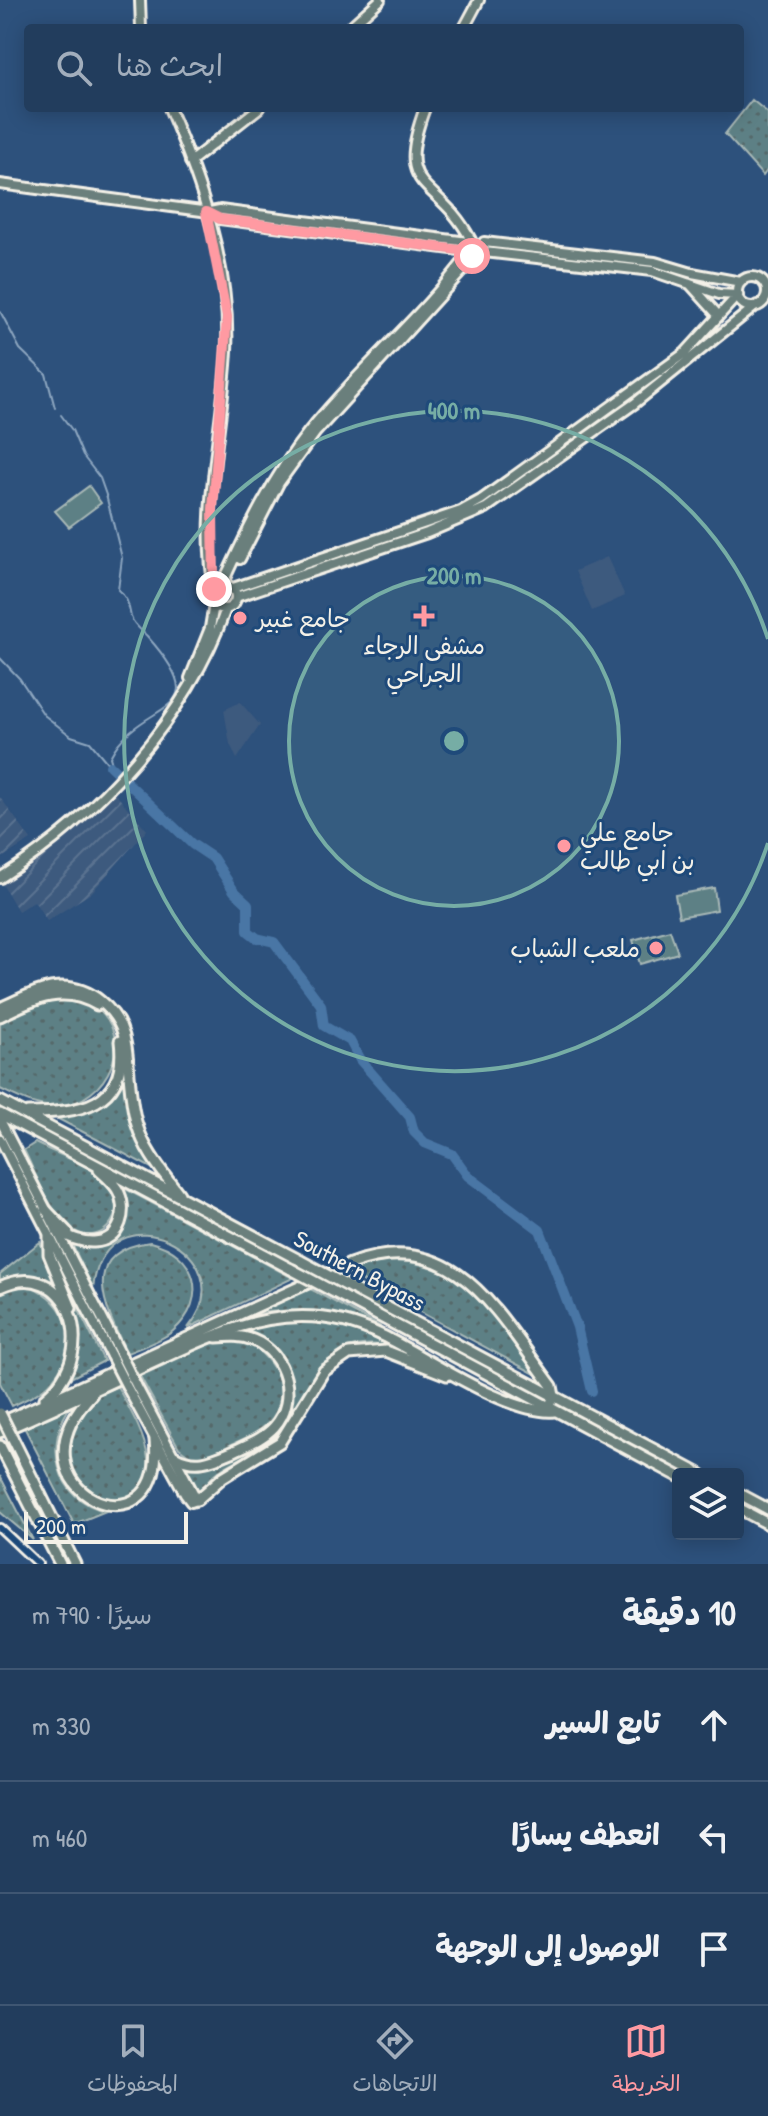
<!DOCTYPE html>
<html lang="ar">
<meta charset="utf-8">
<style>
:root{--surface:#223d5d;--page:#2e4866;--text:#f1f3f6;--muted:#a2aebc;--line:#3f5672;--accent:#ff9aa2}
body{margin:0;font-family:"Patrick Hand","Playpen Sans Arabic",sans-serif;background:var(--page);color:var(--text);direction:rtl}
.controls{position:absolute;right:24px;bottom:24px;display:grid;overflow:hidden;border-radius:8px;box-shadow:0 4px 20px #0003}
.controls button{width:72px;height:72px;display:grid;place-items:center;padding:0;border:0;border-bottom:2px solid var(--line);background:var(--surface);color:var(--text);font:40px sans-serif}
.scale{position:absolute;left:24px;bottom:20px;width:164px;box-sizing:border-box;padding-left:8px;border:4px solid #f4f1e8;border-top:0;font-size:22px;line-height:28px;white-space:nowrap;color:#f4f1e8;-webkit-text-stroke:6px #1f4a7a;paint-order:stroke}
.stop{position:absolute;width:24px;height:24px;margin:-18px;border:6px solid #ff9aa2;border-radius:50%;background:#fff}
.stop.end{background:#ff9aa2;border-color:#fff;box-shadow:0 2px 8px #0008}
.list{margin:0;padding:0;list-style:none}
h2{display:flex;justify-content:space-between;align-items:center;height:104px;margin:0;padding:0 32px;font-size:34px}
h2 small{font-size:26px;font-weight:400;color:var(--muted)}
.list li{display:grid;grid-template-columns:52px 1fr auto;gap:24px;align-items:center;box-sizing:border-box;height:112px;padding:0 32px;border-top:2px solid var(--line)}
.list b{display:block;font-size:30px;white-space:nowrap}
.list em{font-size:26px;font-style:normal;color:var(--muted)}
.icon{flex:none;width:44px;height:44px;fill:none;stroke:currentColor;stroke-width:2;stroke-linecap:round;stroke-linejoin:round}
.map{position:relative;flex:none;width:768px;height:1564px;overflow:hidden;direction:ltr}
.search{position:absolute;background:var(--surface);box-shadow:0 4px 20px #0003;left:24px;right:24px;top:24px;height:88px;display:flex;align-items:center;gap:20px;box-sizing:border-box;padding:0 28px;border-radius:8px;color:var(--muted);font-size:30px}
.sheet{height:440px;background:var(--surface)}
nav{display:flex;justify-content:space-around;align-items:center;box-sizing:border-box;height:112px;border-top:2px solid var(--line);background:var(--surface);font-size:22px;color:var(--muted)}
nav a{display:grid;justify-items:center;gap:4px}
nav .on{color:var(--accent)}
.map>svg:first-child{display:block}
.built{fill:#3e5a7e}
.industrial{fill:url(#industrial-furrows)}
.park{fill:url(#park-dots);stroke:#a8b8b6;stroke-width:2}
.garden{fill:#5d8085;stroke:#a8b8b6;stroke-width:2}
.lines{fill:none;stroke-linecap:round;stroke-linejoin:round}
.stream{stroke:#8ea7c0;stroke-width:2}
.river{stroke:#4a76a5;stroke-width:10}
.minor-casing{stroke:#f4f1e8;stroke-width:12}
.major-casing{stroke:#f4f1e8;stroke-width:14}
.highway-casing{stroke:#f4f1e8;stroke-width:15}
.minor{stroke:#1f4a7a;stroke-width:6}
.major{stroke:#6a7f7c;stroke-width:8}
.highway{stroke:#6a7f7c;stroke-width:9}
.major-bridge-casing{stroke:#f4f1e8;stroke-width:14;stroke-linecap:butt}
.highway-bridge-casing{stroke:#f4f1e8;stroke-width:15;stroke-linecap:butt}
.major-bridge{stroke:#6a7f7c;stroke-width:8}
.highway-bridge{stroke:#6a7f7c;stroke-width:9}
.route{stroke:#ff9aa2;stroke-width:10}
.ring{fill:none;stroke:#76ada5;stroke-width:4}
.poi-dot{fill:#ff9aa2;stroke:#1f4a7a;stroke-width:3}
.labels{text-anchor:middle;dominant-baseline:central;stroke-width:6;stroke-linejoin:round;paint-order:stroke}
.poi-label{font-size:24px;fill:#f4f1e8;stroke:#1f4a7a;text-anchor:start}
.street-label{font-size:24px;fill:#f4f1e8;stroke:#1f4a7a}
.centre{fill:#76ada5;stroke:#1f4a7a;stroke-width:4}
.ring-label{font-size:24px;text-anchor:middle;font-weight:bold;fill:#76ada5;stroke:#1f4a7a;stroke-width:6;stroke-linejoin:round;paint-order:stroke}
</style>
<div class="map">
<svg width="768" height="1564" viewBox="0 0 768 1564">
<defs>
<pattern id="industrial-furrows" width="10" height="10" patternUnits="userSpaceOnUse" patternTransform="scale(2)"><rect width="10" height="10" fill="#3e5a7e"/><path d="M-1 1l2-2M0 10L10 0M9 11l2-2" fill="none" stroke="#5a7290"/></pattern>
<pattern id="park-dots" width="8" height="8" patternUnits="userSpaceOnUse" patternTransform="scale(2)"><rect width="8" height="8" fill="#5d8085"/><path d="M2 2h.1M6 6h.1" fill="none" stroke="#546769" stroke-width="1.8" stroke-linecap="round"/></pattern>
</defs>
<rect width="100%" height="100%" fill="#2d517c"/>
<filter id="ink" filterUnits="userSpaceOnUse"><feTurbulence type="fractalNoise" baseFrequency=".0125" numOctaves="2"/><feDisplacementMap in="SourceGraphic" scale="16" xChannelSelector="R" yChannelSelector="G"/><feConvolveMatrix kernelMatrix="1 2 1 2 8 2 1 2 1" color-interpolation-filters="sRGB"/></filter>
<g filter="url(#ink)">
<path class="built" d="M607,557L625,596L592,611L575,571Z
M240,702L260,725L237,759L230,744L224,710Z"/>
<path class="industrial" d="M112,790L147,830L91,893L47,921L34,901L18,911L1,882L77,824Z
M0,797L31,840L0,859Z"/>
<path class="park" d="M752,100L768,113V169L763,176L725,134Z
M44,993C58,996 80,996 92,1004C139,1036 108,1103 58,1106C37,1108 19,1098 0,1089V1015Z
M122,1057L135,1135L157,1171L47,1113L70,1112L105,1093Z
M35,1143C54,1153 92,1166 106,1180C132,1205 105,1252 72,1229C49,1212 36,1174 24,1150Z
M120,1186L293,1278L188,1328C250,1253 106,1183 93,1288L68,1236L95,1243L121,1222Z
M40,1242L62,1296C39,1276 29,1271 0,1281V1274Z
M150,1242C197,1253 210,1299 173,1331C161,1341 142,1347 127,1353C106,1310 76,1252 150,1242Z
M393,1260C470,1265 498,1317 537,1375L342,1270Z
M62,1276L104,1361L61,1383C84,1338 78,1322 62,1276Z
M20,1283C65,1294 85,1341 53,1379C42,1393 27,1399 12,1406L0,1383V1289Z
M305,1286L381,1327C334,1311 288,1305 239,1317Z
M306,1320L361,1329L411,1352C350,1333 327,1350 298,1404C292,1417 286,1431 274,1440C256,1455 227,1461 211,1478C207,1483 205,1489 200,1493L183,1464L217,1461L284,1417C286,1371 290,1336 232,1331L264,1322Z
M240,1340C272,1352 297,1393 268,1423C258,1433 243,1439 230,1445C220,1450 206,1458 195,1457C189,1457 184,1451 179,1448L140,1376L216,1341Z
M117,1386C138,1424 180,1491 107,1502L78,1487C58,1430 57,1412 117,1386Z
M73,1403C42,1442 55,1500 106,1511L74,1524L23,1425Z
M0,1476L33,1540L0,1512Z"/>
<path class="garden" d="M89,486L101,503L69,527L55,511Z
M714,888L717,910L679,917L675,895Z
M670,930L678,953L640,964L633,940Z"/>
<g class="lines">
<path class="stream" d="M0,311L20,349L46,374L55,408
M61,415L72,430L83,456L100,478L106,495L122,558L118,590C129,599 128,605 131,617C133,624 142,631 147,636C222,720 141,696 110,757L114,771
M0,658L20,679L44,715L71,736L90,742L110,766"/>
<path class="river" d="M110,766L192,844L213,858L234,891L248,904V931L257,938L274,942L321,1005L324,1026L350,1041L360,1060L410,1117L414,1132L425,1143L452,1154L468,1176L540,1230L577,1327L592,1391"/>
<g class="minor-casing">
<path id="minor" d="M0,1528L38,1564"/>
</g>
<g class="major-casing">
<path id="major" d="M140,0L141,28
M349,28L380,0
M464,28L479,0
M169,108C201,182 231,269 227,351C223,427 200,514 214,589
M425,108C392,196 437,175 471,240
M190,162L259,108
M0,184L209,212
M484,242L655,262L692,273L741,282
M467,251L220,219L210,212L220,210L468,242
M484,252L652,271L719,294L738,295
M737 292a15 15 0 1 1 30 0a15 15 0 1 1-30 0Z
M690,284L718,315
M240,559L279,483L316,432L475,257
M212 597a12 12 0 1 1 24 0a12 12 0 1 1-24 0Z
M222,585C247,530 272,478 309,431C359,369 422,317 469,254
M233,588L461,511L481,500L685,353L738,295
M236,597L427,533L486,508L634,404L757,305
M190,678L210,628L214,604
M0,878C98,816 187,718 226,609
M0,1120L120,1353
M0,1139L111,1356
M136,1385L197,1500
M128,1389L185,1494L191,1502L197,1500"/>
</g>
<g class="highway-casing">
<path id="highway" d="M0,1008C17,1001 33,991 51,988C88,982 121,1010 126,1046C130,1072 129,1100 137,1125C145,1152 163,1172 179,1194
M0,1016C33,1000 62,984 97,1005
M0,1101L301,1261
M28,1113C79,1113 128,1107 120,1041
M0,1114L291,1269
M45,1209L68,1233
M57,1231C68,1236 81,1243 94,1242C121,1241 129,1209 117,1189C112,1181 105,1176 99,1170
M49,1236V1254L71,1308
M0,1287C67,1255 103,1351 45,1398
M351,1288L700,1474
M349,1300L678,1476
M92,1394C0,1491 167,1562 155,1440
M0,1423L350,1264C456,1225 499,1316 552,1386L554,1396L549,1408
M0,1432C47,1411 93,1391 139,1369C221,1332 293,1291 383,1336C426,1357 509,1415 554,1411
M12,1437L75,1564
M0,1446L60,1564
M174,1456C195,1468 211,1461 232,1452C246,1445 263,1439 274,1427C299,1400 286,1353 253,1340C241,1335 229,1336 216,1337
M738,1493L768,1509
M197,1500L223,1477L280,1442L324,1371L349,1354L386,1351L447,1375
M738,1508L768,1524"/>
</g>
<use href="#minor" class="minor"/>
<use href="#major" class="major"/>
<use href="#highway" class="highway"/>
<g class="major-bridge-casing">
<path id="major-bridge" d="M120,1353L136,1385
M111,1356L128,1389"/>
</g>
<g class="highway-bridge-casing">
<path id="highway-bridge" d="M301,1261L351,1288
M291,1269L349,1300
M0,1413L12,1437"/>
</g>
<use href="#major-bridge" class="major-bridge"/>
<use href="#highway-bridge" class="highway-bridge"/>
</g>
</g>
<g class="lines" filter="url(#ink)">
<path class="route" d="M214,589L213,509L227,317L206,212L220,219L467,251L472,256"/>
</g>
<circle cx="454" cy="741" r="165" fill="#76ada5" fill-opacity=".12"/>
<g class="ring">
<circle cx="454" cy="741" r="165"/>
<path d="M768 843A330 330 0 1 1 768 639"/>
</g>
<g class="poi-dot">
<path d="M420 604h8v8h8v8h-8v8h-8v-8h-8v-8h8z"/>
<circle cx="240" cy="618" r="8"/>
<circle cx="564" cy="846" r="8"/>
<circle cx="656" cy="948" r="8"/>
</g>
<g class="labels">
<g class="poi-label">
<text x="256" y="618">جامع غبير</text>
<text x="424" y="645" text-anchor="middle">مشفى الرجاء<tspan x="424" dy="28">الجراحي</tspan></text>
<text x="580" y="832">جامع علي<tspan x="580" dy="28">بن ابي طالب</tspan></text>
<text x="640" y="948" text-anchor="end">ملعب الشباب</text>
</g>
<g class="street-label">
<text transform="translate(360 1270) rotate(28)">Southern Bypass</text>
</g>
</g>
<circle cx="454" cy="741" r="12" class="centre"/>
<g class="ring-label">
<text x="454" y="419">400 m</text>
<text x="454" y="584">200 m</text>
</g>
</svg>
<div class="controls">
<button><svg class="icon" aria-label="layers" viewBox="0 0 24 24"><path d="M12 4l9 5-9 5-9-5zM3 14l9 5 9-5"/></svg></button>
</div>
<div class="scale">200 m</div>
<div class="stop" style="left:472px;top:256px"></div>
<div class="stop end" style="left:214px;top:589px"></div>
<div class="search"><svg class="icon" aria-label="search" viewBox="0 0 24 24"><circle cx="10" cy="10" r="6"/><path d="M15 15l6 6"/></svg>ابحث هنا</div>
</div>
<section class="sheet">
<h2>10 دقيقة<small>سيرًا · 790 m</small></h2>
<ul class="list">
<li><svg class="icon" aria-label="ahead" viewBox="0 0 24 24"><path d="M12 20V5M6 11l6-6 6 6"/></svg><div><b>تابع السير</b></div><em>330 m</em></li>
<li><svg class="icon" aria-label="left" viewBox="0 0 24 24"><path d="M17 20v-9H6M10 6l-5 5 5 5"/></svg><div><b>انعطف يسارًا</b></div><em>460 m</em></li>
<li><svg class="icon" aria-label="arrive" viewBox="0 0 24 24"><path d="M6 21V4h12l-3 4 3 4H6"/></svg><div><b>الوصول إلى الوجهة</b></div></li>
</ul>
</section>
<nav>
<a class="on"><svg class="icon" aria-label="map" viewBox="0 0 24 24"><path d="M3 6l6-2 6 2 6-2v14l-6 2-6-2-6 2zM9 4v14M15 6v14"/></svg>الخريطة</a>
<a><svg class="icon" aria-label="directions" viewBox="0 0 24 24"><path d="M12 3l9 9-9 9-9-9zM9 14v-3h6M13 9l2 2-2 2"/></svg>الاتجاهات</a>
<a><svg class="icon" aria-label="saved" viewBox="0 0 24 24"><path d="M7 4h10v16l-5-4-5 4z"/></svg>المحفوظات</a>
</nav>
